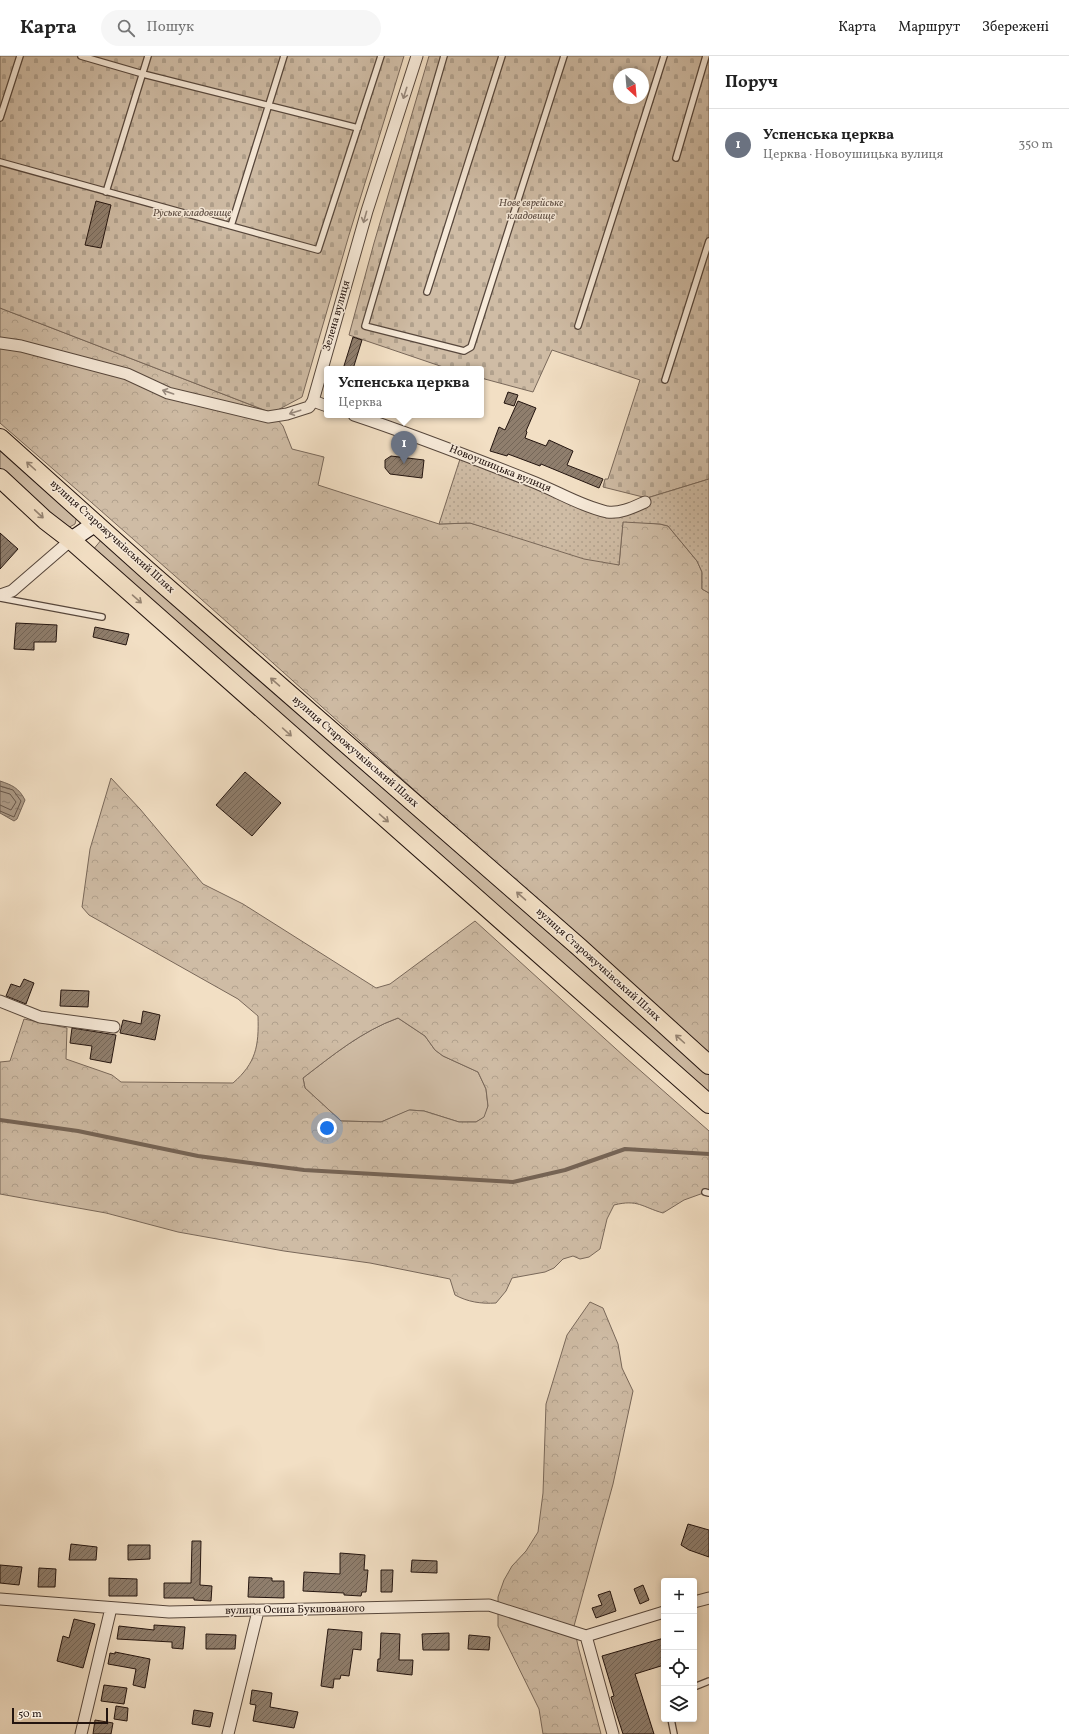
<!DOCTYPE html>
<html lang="uk">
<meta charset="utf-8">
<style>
:root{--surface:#fff;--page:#f6f6f6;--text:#222;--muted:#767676;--line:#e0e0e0;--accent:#d93025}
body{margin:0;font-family:Vollkorn,serif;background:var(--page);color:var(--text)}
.controls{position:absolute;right:12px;bottom:12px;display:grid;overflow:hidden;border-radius:4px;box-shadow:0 2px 6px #0003}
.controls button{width:36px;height:36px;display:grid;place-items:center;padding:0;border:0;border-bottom:1px solid var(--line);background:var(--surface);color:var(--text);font:20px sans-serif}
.compass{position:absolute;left:613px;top:12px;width:36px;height:36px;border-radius:50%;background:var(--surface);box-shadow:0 2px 6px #0003;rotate:154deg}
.scale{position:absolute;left:12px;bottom:10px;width:96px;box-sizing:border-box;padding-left:4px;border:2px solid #23140f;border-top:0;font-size:11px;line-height:14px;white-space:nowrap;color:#23140f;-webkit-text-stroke:3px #f7ead9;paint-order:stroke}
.you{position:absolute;left:327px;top:1072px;width:14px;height:14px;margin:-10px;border:3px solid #fff;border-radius:50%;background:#1a73e8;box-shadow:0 0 0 6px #1a73e833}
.badge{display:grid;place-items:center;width:26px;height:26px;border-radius:50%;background:var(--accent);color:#fff;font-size:13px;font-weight:700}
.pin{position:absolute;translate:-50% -33px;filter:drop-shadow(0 1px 2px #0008)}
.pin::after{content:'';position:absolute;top:21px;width:14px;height:12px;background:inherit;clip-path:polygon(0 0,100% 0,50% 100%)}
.popup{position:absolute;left:324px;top:310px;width:160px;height:52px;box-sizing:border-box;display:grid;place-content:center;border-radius:4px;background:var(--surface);filter:drop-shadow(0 1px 3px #0005);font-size:13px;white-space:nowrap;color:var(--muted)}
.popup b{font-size:15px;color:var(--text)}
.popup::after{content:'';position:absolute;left:50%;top:100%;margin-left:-8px;border:8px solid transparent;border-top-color:var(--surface)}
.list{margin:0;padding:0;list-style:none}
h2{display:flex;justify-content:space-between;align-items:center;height:52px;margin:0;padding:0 16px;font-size:17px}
h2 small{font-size:13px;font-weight:400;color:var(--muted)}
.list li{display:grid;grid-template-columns:26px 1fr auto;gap:12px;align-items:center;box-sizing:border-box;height:72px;padding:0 16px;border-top:1px solid var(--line)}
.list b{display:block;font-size:15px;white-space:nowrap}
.list p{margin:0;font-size:13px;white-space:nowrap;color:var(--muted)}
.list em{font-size:13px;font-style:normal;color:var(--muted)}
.icon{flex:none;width:22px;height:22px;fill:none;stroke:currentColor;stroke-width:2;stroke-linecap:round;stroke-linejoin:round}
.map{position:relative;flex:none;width:709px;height:1678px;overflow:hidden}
header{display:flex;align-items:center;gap:24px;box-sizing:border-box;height:56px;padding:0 20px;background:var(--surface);border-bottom:1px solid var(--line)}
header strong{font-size:19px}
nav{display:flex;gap:22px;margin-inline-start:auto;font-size:14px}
.search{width:280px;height:36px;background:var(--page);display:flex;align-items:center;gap:10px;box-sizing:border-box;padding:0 14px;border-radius:22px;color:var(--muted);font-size:15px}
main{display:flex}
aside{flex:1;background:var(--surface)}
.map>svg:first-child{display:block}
.grass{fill:#cfbca5;stroke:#79685a}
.forest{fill:url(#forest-crowns);stroke:#79685a;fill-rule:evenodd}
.cemetery{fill:url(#cemetery-stones);stroke:#79685a;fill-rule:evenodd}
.garden{fill:url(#garden-dots);stroke:#79685a}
.water{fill:url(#water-ripples);stroke:#756456}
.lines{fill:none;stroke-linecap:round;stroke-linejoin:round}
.shore{stroke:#68574a;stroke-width:1}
.stream{stroke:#756456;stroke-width:4}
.building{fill:url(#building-hatch);stroke:#23140f}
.lane-casing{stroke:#57473c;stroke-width:8}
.street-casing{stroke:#57473c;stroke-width:13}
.secondary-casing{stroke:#23140f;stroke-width:18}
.primary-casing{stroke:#23140f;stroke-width:20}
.lane{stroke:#f7ead9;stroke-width:5.5}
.street{stroke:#f7ead9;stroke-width:11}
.secondary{stroke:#f7ead9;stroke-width:16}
.primary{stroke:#f2dfc4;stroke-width:18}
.oneway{stroke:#988a7e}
.oneway2{stroke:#958473}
.labels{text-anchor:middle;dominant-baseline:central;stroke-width:3;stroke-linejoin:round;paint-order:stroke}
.park-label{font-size:11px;font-style:italic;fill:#5f4f44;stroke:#f7ead9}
.street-label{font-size:11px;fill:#23140f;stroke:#f7ead9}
</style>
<header>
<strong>Карта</strong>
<div class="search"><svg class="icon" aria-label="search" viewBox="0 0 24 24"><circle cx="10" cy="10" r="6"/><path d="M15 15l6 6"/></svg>Пошук</div>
<nav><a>Карта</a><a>Маршрут</a><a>Збережені</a></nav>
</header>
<main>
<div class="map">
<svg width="709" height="1678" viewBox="0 0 709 1678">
<defs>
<pattern id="forest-crowns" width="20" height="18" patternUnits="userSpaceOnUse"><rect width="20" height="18" fill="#cfbca5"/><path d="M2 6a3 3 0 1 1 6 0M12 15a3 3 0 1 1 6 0" fill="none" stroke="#b1a18d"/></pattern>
<pattern id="cemetery-stones" width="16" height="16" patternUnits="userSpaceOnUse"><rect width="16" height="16" fill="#cfbca5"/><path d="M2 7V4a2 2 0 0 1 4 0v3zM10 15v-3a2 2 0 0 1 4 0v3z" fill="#b1a18d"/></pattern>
<pattern id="garden-dots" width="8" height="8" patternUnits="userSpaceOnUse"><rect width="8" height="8" fill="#cfbca5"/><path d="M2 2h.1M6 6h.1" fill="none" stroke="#b1a18d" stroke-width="1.8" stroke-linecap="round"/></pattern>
<pattern id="water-ripples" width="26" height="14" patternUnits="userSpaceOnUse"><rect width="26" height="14" fill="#ac9a86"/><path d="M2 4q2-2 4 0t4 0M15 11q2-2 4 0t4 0" fill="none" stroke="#8c7c6c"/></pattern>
<pattern id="building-hatch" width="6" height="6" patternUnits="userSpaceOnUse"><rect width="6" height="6" fill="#8f7e6d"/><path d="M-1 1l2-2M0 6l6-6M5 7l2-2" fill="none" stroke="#746658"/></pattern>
</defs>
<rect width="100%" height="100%" fill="#f2dfc4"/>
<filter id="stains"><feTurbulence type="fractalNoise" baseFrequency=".005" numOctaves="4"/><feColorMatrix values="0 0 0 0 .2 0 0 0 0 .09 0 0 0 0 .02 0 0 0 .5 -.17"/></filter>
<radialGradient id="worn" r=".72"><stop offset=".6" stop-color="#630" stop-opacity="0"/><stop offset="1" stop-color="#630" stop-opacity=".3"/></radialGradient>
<path class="grass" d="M0,391L77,460L75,468L66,473L0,413Z
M102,483L709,1018V1038L92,495Z
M398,962L425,980L435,994L443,1000L478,1016L486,1033L488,1050L485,1061L476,1066H459L424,1055L410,1054L381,1066L341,1065L305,1032L303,1022C333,999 362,975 398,962Z"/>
<path class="forest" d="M0,252L272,357L283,370L292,393L324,401L318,429L439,468L470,467L619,509L623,465L660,468L668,470L697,505L702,516V533L709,537V1001C474,788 240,574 0,367Z
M111,722L140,753L203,828L243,848L376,932L390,928L475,865L626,1002L709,1075V1135L684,1144L663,1157C642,1151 638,1143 614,1149L607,1163L600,1193L589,1201L580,1203L573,1200L563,1203L554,1212L545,1216L512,1222L506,1235L496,1247C481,1248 468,1246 455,1239L450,1223L370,1207L284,1195L178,1176L106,1157L0,1138V1006L10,1005L24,963L67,972L66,1003L112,1019L121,1026L233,1027C256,1007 259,990 258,960L238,943L89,859L82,851L90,793ZM398,962L425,980L435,994L443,1000L478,1016L486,1033L488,1050L484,1061L476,1066H459L424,1055L409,1054L381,1066L341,1065L305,1032L303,1022C333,999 362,975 398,962Z
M590,1246L603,1252L618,1288L622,1312L633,1335L613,1428L574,1570L578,1590L601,1678H543L539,1653L498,1570V1541L504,1524L512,1510L526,1495L538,1476L543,1437L546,1348L567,1279Z"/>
<path class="cemetery" d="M0,0H404L349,179L302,341L272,357L0,252Z
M429,0H709V423L647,442L603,431L605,423H608L640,324L552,294L533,336L481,322V313H449L349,279L374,187ZM619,18H643V42H619Z"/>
<path class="garden" d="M461,400L608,459L647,442L709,423V537L702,533V516L697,505L668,470L660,468L623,466L619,509L584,503L470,467L439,468Z"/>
<path class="water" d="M0,725C12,729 19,732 25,744L17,763L14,765L0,757Z"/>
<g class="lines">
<path class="shore" d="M0,730L13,734L21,745L14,761L0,755
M0,735L10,738L16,746L11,754L0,749"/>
<path class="stream" d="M0,1064L78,1075L198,1100L304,1114L513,1126L565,1114L625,1093L709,1098"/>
</g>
<path class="building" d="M96,145L111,149L101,192L85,189Z
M353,281L362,284L353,313H343Z
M508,336L518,339L514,350L504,347Z
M518,345L536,352L526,375L527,376L525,382L546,390L549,384L573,395L567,409L603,423L599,432L541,408L540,410L508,398L507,400L490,395L499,371L505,374Z
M391,400L424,404L422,422L390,418L385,412V404Z
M0,477L18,493L0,513Z
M16,567L57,569L56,586H34V594L14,593Z
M95,571L129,578L126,589L93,581Z
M245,716L281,747L252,780L216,749Z
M24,923L34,927L26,948L6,940L11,928L20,931Z
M61,934L89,935L88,951L60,950Z
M143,955L160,959L155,984L120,977L123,964L141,968Z
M72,972L116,979L111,1007L90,1003L92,990L70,987Z
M688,1468L709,1474V1501L689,1494L681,1489Z
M192,1485H201L200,1529L212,1530L211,1545L194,1544V1542H164V1527H191Z
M71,1488L97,1491L96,1504H69Z
M128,1489H150V1503L128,1504Z
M340,1497L365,1499L364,1514H368L366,1536H362L361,1540L344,1539V1537L303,1535L304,1516L340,1518Z
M412,1504L437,1505V1517L411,1516Z
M0,1509L22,1511L19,1529L0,1527Z
M39,1512L56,1513L55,1531H38Z
M381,1514H393L392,1536H381Z
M249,1521L272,1522V1525H284V1542L248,1541Z
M109,1522L137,1523V1540H109Z
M643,1529L649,1544L640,1548L634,1533Z
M610,1535L616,1555L596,1562L592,1552L602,1549L598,1539Z
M74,1563L95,1568L83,1612L57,1605L63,1580L69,1582Z
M154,1569L185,1571L183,1593L172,1592V1586L117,1583L119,1570L154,1574Z
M328,1573L362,1576L361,1594L353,1593L349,1620L341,1619L340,1623H334L333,1632L321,1630Z
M381,1577L400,1578L399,1604H413L412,1619L377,1615L378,1603H380Z
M449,1577V1594H423L422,1578Z
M206,1578L236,1579L235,1593H206Z
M469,1579L490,1581L489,1594L468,1593Z
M664,1582V1609L635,1618L654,1678H623L611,1641L614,1640L602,1600Z
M115,1596L150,1603L145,1632L133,1629L136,1613L108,1608L110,1597L115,1598Z
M104,1629L127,1632L124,1648L101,1645Z
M252,1634L272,1637L270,1651L298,1656L294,1672L253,1665L256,1649L250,1648Z
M116,1650L128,1652L127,1665L114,1663Z
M194,1654L213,1657L210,1671L192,1668Z
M95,1664L113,1667L111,1678H93Z"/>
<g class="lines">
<g class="lane-casing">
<path id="lane" d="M81,0L143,18L358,72
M444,0L365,270L464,295L471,291L564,0
M0,62L20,0
M676,102L706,0
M0,106L318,194L381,0
M106,136L148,0
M231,170L284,0
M427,236L502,0
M578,270L664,0
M665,324L709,185
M0,542L102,561
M705,1136L709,1137
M694,1631L709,1625
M671,1663L674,1678"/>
</g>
<g class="street-casing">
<path id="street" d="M0,287L21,290L127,318L168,337L268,361L287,358L309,351L313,345L367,155L417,0
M313,345L327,350
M354,359C414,379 473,402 531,425C557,435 580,450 607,456C620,458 634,451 645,446
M0,539L12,535L71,484
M0,945L40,961L114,971
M0,1543L169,1556L489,1549L586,1580
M694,1546L709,1542
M586,1580L613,1678
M586,1580L664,1556
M81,1678L111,1552
M228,1678L258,1555"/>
</g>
<g class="secondary-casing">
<path id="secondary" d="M71,484L96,467"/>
</g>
<g class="primary-casing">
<path id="primary" d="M0,382L147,514L579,891L709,1009
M0,422L45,464L71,484L709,1048"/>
</g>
<use href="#lane" class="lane"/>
<use href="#street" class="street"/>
<use href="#secondary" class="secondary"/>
<use href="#primary" class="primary"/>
</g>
<defs><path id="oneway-shaft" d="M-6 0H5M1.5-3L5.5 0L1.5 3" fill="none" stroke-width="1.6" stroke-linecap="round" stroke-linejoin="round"/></defs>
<g class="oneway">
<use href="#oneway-shaft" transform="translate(405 37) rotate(108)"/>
<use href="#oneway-shaft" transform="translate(365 161) rotate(106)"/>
<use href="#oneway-shaft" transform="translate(168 336) rotate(-161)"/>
<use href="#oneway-shaft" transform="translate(295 356) rotate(162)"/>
</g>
<g class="oneway2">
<use href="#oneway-shaft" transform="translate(31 410) rotate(-138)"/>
<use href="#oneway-shaft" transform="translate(39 458) rotate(43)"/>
<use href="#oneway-shaft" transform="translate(137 543) rotate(41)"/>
<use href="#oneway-shaft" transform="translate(275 626) rotate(-139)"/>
<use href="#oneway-shaft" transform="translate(287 676) rotate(42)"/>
<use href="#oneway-shaft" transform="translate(384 762) rotate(41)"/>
<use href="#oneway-shaft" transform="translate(521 840) rotate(-139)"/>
<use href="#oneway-shaft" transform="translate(680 983) rotate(-138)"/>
</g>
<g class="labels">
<g class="park-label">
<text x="531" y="147">Нове єврейське<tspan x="531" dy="13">кладовище</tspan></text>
<text x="192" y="157">Руське кладовище</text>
</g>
<g class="street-label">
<text transform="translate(337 260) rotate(-74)">Зелена вулиця</text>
<text transform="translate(500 413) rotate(22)">Новоушицька вулиця</text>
<text transform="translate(112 481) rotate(42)">вулиця Старожучківський Шлях</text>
<text transform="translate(355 696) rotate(41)">вулиця Старожучківський Шлях</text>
<text transform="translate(598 909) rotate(42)">вулиця Старожучківський Шлях</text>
<text transform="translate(295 1554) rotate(-1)">вулиця Осипа Букшованого</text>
</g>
</g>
<rect width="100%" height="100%" filter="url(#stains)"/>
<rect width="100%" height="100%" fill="url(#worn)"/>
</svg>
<div class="controls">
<button>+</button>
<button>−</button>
<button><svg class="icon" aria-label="locate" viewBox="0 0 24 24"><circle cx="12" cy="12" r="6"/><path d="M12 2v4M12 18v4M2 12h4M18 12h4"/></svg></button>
<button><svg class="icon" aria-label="layers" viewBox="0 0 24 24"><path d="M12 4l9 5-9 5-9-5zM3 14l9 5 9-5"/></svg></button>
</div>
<svg class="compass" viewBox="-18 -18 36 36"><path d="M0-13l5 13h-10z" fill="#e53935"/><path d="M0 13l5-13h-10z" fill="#767676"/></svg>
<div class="scale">50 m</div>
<div class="you"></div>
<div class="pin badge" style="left:404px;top:408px;background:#6b7280">1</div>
<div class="popup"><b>Успенська церква</b>Церква</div>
</div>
<aside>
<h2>Поруч<small></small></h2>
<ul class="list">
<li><span class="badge" style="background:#6b7280">1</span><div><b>Успенська церква</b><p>Церква · Новоушицька вулиця</p></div><em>350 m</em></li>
</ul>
</aside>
</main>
